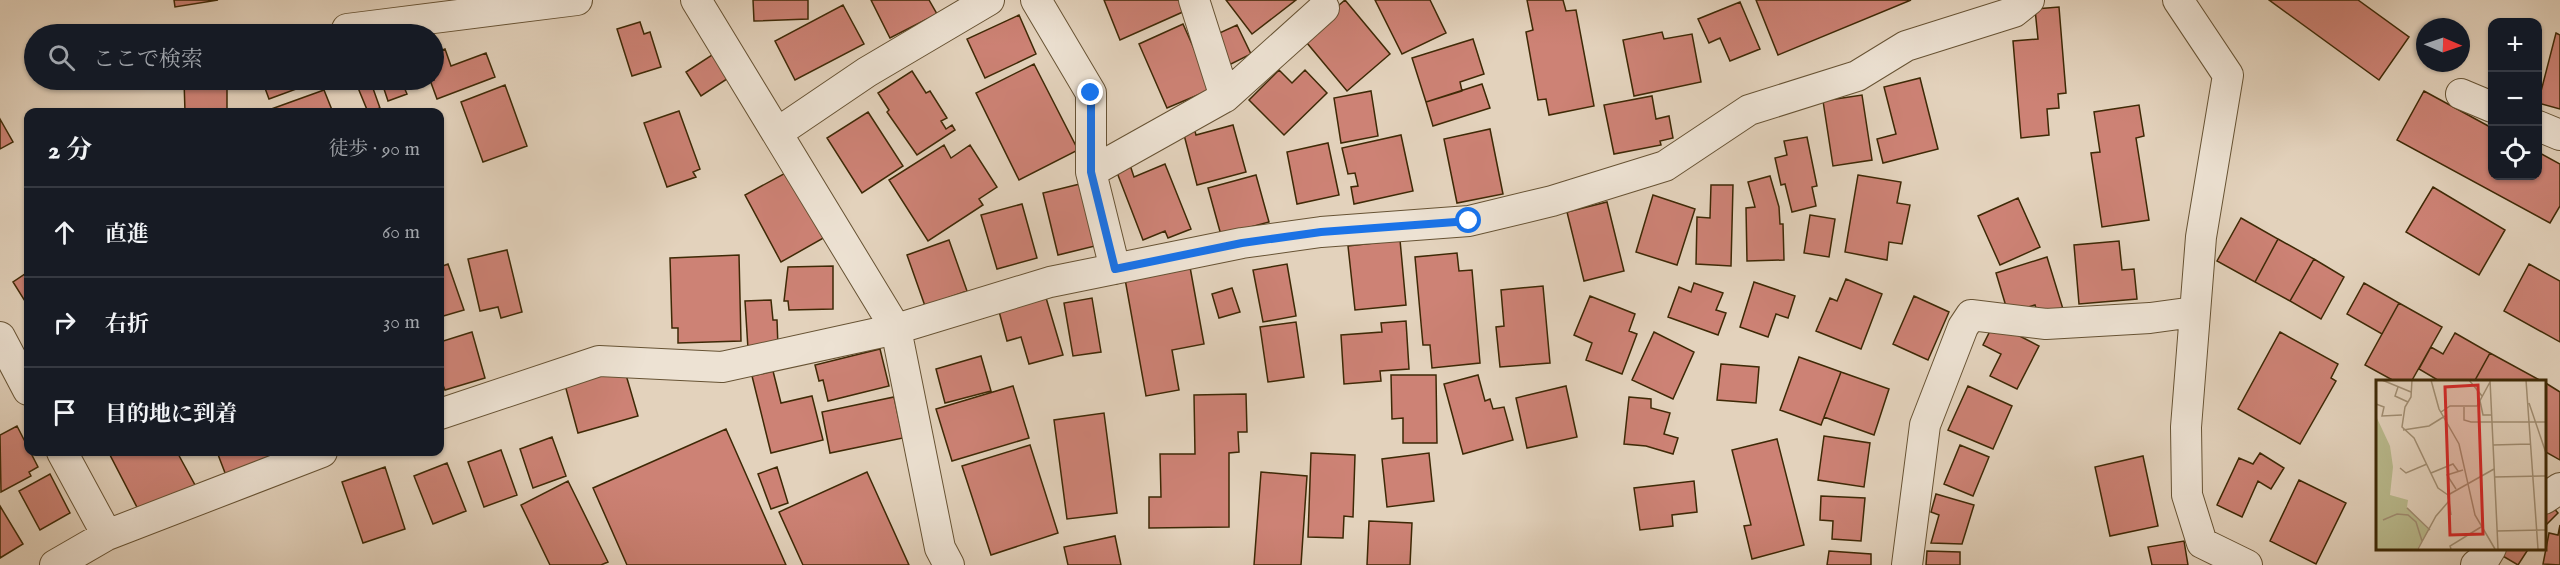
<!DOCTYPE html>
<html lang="ja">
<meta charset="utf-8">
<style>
:root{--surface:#171b24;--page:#20242c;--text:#f1f3f6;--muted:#9ea1a6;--line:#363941}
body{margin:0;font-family:"IM FELL English","Noto Serif JP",serif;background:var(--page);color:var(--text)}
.controls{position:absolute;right:18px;top:18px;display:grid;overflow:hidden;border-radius:12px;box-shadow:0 2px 4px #0004}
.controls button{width:54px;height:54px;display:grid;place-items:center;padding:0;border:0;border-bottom:2px solid var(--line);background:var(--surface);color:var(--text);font:30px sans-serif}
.compass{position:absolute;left:2416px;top:18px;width:54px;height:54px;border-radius:50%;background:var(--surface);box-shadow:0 2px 4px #0004;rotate:92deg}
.stop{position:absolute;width:18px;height:18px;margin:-14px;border:4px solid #1a73e8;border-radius:50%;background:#fff}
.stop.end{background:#1a73e8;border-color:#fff;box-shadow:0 2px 6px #0008}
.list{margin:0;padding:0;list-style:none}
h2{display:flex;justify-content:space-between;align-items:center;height:78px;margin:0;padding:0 24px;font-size:26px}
h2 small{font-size:20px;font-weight:400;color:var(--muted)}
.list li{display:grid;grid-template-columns:39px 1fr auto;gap:18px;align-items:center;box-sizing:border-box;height:90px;padding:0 24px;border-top:2px solid var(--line)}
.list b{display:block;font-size:22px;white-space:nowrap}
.list em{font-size:20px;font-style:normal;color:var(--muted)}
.icon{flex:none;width:33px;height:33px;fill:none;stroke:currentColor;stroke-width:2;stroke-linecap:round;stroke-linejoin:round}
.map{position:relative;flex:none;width:2560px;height:565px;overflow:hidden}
.search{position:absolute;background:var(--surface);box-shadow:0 2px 4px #0004;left:24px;top:24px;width:420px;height:66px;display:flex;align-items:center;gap:15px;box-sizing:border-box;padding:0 21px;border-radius:33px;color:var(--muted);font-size:22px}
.panel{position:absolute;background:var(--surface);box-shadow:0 2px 4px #0004;left:24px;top:108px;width:420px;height:348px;border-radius:12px}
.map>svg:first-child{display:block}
.building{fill:#cd8275;stroke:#3e2906;stroke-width:1.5}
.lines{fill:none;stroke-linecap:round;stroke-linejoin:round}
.street-casing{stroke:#675334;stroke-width:32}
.street{stroke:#ede2d3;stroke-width:30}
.route{stroke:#1a73e8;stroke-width:8}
.inset-road{fill:none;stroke:#a18e73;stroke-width:1.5}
.view{fill:#d62828;fill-opacity:0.15;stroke:#d62828;stroke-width:3}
.inset-edge{fill:none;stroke:#3e2906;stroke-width:3}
</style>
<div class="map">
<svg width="2560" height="565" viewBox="0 0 2560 565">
<rect width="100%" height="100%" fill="#e3d2bc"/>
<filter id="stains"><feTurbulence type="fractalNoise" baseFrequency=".00333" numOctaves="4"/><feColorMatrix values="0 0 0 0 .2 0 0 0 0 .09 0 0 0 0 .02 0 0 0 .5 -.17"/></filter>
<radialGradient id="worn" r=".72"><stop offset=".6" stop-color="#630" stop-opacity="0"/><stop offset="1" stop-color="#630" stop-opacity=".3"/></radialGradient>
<path class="building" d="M174,0H218L175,7Z
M753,0H808V19L754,21Z
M871,0H929L937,14L890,38Z
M1104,0H1180L1185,11L1120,40Z
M1226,0H1296L1252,34Z
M1345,0L1390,54L1347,91L1302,37Z
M1375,0H1430L1446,33L1402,54Z
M1527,0H1563L1566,11L1576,10L1594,106L1549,115L1546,99L1538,100L1526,32L1533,30Z
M1756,0H1911L1778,55Z
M2269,0H2358L2409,37L2379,80Z
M1740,2L1760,49L1730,61L1720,38L1709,43L1698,19Z
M843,5L864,44L795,80L775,41Z
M2059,7L2066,93L2058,94L2059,108L2047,109L2049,135L2021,138L2013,41L2038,39L2035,9Z
M1019,15L1036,54L985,78L967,39Z
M640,22L644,34L650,32L661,67L632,76L617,29Z
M1183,24L1212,89L1167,108L1139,44Z
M1237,25L1251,54L1229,65L1215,35Z
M227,28V34H184V29Z
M1662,32L1664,39L1692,34L1701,82L1634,96L1623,40Z
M2556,33L2560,35V109L2538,103Z
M1473,39L1484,74L1460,82L1462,91L1426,102L1412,58Z
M445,49L451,66L486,53L495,77L437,99L430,80H434V53Z
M715,53L730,77L701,96L686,72Z
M1034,64L1078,150L1019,180L976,93Z
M1279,70L1292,83L1305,70L1327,93L1284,135L1249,100Z
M912,71L926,93L930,91L947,118L941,121L946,129L952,125L955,130L917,155L887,112L889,110L878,93Z
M1920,78L1938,149L1883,163L1877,139L1896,134L1884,87Z
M184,80H227V112H185Z
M262,80H317L318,81L269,99Z
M365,80H370L380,108L368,112L356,83Z
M381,80H401L407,94L388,101Z
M1482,84L1490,108L1433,126L1426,102Z
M505,85L527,146L483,162L461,102Z
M324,90L332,110L329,112H263Z
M1371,91L1378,136L1341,143L1334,98Z
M2424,91L2492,128V176H2538V152L2560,164V206L2550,223L2397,140Z
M1862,95L1872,160L1833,166L1823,101Z
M1652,96L1656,119L1669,116L1673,138L1660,141L1661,145L1614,154L1604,105Z
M2139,105L2144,136L2136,138L2149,220L2102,227L2091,153L2100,152L2094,112Z
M679,111L700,169L693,172L696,177L667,187L644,123Z
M868,112L903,166L862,193L827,138Z
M0,119L13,142L0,149Z
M1193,124L1196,135L1233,125L1246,172L1197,185L1182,127Z
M1490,129L1503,194L1457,203L1444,139Z
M1401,135L1413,191L1354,204L1351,187L1358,186L1355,173L1348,174L1342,148Z
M1807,137L1817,186L1812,187L1816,206L1792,212L1785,184L1781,185L1775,158L1787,155L1784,141Z
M1328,143L1339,195L1297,204L1287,152Z
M944,145L951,158L970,145L997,187L979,199L983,205L928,241L889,180Z
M1165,164L1191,229L1168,238L1165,231L1143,240L1116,170L1130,165L1134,177Z
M791,170L827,236L781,262L745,195Z
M1256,175L1269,222L1221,235L1208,188Z
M1858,175L1901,182L1897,203L1910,205L1902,244L1889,242L1887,260L1845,252Z
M1770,176L1779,207L1780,224H1783L1784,260L1747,261L1746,208L1755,207L1748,182Z
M1084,183L1099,245L1058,255L1043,193Z
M1711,185H1733L1731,266L1696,264L1697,217L1710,218Z
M2433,187L2505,230L2479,275L2406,232Z
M1653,195L1695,209L1677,265L1636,252Z
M2018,198L2040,247L2000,265L1978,216Z
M1607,202L1624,271L1584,281L1567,212Z
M1022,204L1037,258L997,269L981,215Z
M1810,215L1835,219L1829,257L1804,253Z
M2241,218L2278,239L2255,282L2217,261Z
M2278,239L2314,259L2290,301L2255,282Z
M949,240L967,291L925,306L907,255Z
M1400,240L1406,305L1355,310L1348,246Z
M2119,241L2122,270L2134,269L2137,299L2079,304L2074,245Z
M507,250L522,312L501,318L498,307L480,311L468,259Z
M1457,253L1459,271L1472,270L1480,363L1432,368L1430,345H1423L1415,257Z
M739,255L741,341L678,343V328H672L670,258Z
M2047,257L2063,309L2039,317L2035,305L2008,313L1996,273Z
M2314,259L2344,277L2321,319L2290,301Z
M448,264L464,310L440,317V267Z
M1287,264L1296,316L1263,322L1253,270Z
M2529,264L2560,281V342L2504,311Z
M833,266V309L789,310L788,301H784L788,267Z
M1190,267L1204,344L1172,350L1179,390L1146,396L1125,279Z
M28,272V306L13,282Z
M1846,279L1882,294L1861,349L1816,331L1830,298L1837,301Z
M1754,282L1795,296L1788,318L1776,314L1768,337L1740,327Z
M1694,283L1723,293L1716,310L1726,313L1718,335L1668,317L1679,287L1691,292Z
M2364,283L2399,303L2382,334L2347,314Z
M1543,286L1550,363L1500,367L1496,327L1504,326L1501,290Z
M1232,288L1240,312L1219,318L1212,294Z
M1044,291L1063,355L1029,364L1021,337L1007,341L997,304Z
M1590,296L1635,314L1629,331L1637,334L1622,374L1586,360L1592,343L1574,335Z
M1914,296L1949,312L1928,360L1893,344Z
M1092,298L1101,352L1073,356L1064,303Z
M771,300L773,320H777L778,347L748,349L745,301Z
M2399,303L2442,327L2411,382H2396L2365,365Z
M1406,321L1409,369L1380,371L1381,381L1344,384L1341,335L1382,332L1381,323Z
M1296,322L1304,377L1268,382L1260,327Z
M1994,323L2039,346L2017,389L1990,376L2001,354L1983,345Z
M472,332L485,378L445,390L440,378V342Z
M1654,332L1694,352L1673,399L1632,380Z
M2280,332L2338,364L2331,378L2336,381L2300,444L2238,409Z
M2455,333L2490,353L2474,382H2441L2419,369L2431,347L2443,354Z
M880,349L889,386L828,401L823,380L819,381L815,365Z
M2490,353L2543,382H2474Z
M981,356L991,391L945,403L936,369Z
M1799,357L1841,372L1821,425L1780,410Z
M1721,364L1759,367L1756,403L1717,400Z
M624,368L638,416L578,433L565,385Z
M773,371L781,403L812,396L823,440L771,453L752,376Z
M1841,372L1889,389L1874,435L1824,417Z
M1391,375H1436L1437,443H1403V418L1392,419Z
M1478,375L1485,401L1490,399L1493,409L1504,407L1513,440L1463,454L1444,384Z
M2544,382L2560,392V460L2544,451Z
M1013,386L1029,438L952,461L936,409Z
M1566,386L1577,437L1527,448L1516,398Z
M1968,386L2012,406L1993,449L1948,430Z
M1246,394L1247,432H1238L1239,452L1229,453V527L1149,528V497H1161L1160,454H1195L1194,395Z
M894,397L903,438L830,453L822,412Z
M1629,397L1651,399V408L1670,413L1664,434L1678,438L1673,454L1646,446L1624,444Z
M1104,413L1117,513L1067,519L1054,420Z
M17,426L38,467L29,472L31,476L1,492L0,435Z
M726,429L786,565H627L593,488Z
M1824,436L1870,443L1864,487L1818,480Z
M552,437L566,476L533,488L520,449Z
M1777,439L1804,545L1752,559L1744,526L1751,525L1732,450Z
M1030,445L1058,533L991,555L962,466Z
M1960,445L1989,457L1973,496L1944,484Z
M501,450L517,495L484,507L468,462Z
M116,452H160L162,454L177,452L195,485L141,515L110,455Z
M217,452H281L282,455L227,478Z
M1311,453L1355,455L1353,517L1344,516L1343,538L1308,537Z
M1429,453L1434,501L1387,507L1382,459Z
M2260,453L2284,468L2271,489L2258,481L2242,517L2217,505L2239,458L2253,464Z
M2143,456L2158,526L2110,536L2095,467Z
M447,463L466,511L433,524L414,476Z
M385,467L405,529L363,543L342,482Z
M777,467L788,503L771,509L758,474Z
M867,472L909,565H803L779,512Z
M1261,472L1307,476L1301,565H1254Z
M50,474L70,513L40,530L19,491Z
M2299,480L2346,503L2316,564L2270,541Z
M568,481L608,562L601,565H550L521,505Z
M1694,481L1697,512L1672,515L1673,526L1640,530L1634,488Z
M1936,494L1974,505L1962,544L1931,543L1939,515L1931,512Z
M1821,496L1865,498L1861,541L1832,539L1833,521L1820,520Z
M2551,505L2558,513L2544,527V512Z
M0,506L23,544L0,558Z
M1369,521L1412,523L1410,565H1367Z
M2560,525V565L2543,564L2549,533L2558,535Z
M1115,536L1121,565H1068L1064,547Z
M2184,541L2188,565H2152L2148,547Z
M2506,548H2529L2518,565L2501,555Z
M1829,551L1871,554V565H1827Z
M1927,551L1960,552V565H1926Z"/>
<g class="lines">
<g class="street-casing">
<path id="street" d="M696,0L896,329L940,548L949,565
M1036,0L1091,93V172L1115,269
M2178,0L2228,75L2201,237L2186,427L2187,495L2202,543L2247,565
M347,29L577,0
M2461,94L2492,107
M1225,97L1324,8
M2538,126L2560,135
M777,133L867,72L989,0
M1091,172L1225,97L1194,0
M0,337L28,390
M440,414L599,361L722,367L896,329L1050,282L1242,243L1321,232L1469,221L1552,201L1665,166L1749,110L1857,76L1906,46L2014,12L2029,0
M62,452L107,535
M2544,499L2560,488
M55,565L107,535L322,452
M1907,565L1925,425L1963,327L1971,315L2046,324L2150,318L2194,312
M2476,565L2485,558L2491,548"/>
</g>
<use href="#street" class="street"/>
</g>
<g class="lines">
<path class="route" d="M1091,93V172L1115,269L1242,243L1321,232L1469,221"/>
</g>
<g transform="translate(2376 380)">
<rect width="170" height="170" fill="#e3d2bc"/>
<path d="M0,36L14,66L17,87L14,115L32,120L31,127L53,150L41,169H0Z" fill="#b9ba8d"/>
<path class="inset-road" d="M6,0L35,12M36,0L35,17L29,27L26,47L38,58L62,108L72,115M55,0L63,29L83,64L99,135L119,169M93,0L106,16M114,0L122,169M150,0L162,169M22,7L19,16L32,22M104,21L107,35H115M153,23L170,73M0,24L8,27L6,36L26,35M88,27V40L95,42H170M65,32L74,26H101L114,2M27,50L53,46L69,36M117,65L154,64M24,88L30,93L51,84M55,93L77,84L82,91M118,97L170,96M80,109L71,95L87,90M31,128L54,150M75,135L72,115L118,89M7,140L21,134L32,135L40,142L46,161M121,151L170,150M42,169L60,136L73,121M75,169L74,166L105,147"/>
<path class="view" d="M102,5L107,154L74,155L69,7Z"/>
<rect width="170" height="170" class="inset-edge"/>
</g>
<rect width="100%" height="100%" filter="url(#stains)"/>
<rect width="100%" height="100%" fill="url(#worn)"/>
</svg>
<div class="controls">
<button>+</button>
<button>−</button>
<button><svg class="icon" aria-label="locate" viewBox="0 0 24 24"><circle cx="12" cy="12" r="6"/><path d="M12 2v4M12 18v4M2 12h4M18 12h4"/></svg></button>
</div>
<svg class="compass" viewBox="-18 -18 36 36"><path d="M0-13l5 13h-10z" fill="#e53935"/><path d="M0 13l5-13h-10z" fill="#9ea1a6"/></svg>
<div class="stop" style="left:1469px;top:221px"></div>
<div class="stop end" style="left:1091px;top:93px"></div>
<div class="search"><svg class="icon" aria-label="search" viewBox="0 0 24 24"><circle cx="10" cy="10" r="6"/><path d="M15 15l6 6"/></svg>ここで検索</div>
<section class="panel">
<h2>2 分<small>徒歩 · 90 m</small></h2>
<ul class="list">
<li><svg class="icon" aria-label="ahead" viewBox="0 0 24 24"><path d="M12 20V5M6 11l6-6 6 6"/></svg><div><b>直進</b></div><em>60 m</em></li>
<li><svg class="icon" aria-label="right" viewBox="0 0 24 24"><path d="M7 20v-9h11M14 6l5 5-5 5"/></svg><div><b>右折</b></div><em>30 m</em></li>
<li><svg class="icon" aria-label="arrive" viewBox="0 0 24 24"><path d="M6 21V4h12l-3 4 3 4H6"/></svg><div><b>目的地に到着</b></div></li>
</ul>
</section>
</div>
